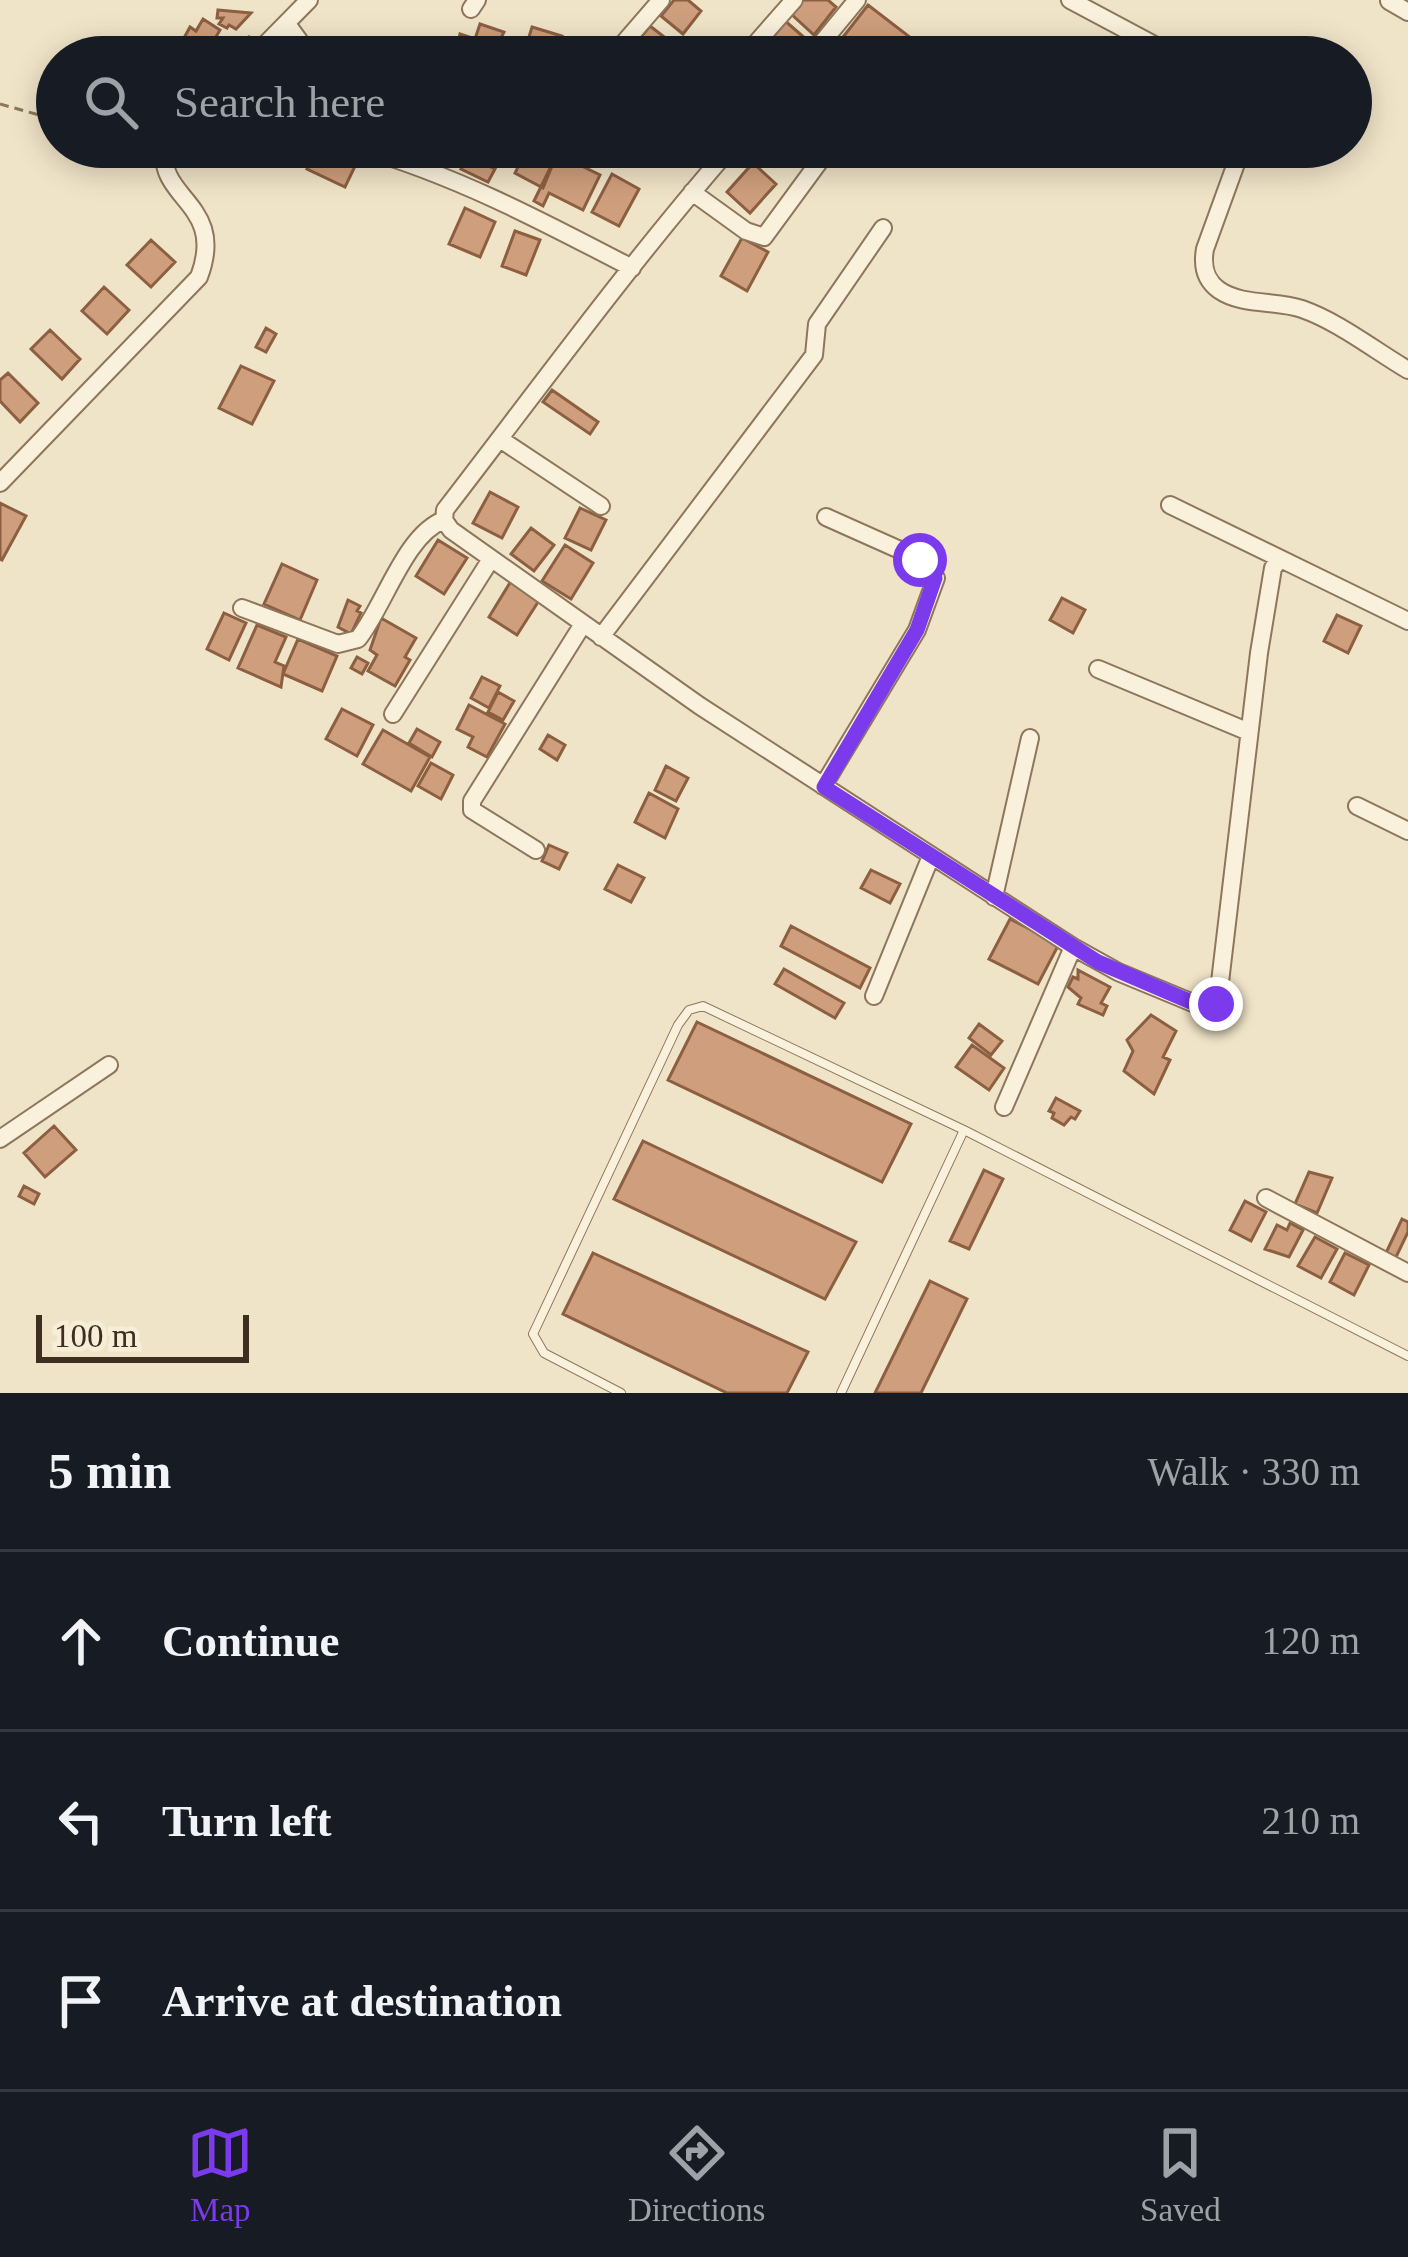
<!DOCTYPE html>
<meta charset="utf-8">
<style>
:root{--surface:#171b24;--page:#20242c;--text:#f1f3f6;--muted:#9ea1a6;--line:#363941;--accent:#7c3aed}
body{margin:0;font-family:"Times New Roman",serif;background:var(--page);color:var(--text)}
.scale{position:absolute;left:36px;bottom:30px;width:213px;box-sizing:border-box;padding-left:12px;border:6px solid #3d2e20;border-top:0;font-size:33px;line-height:42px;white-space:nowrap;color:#3d2e20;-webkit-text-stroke:9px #f7eed8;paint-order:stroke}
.stop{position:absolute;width:36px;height:36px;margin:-27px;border:9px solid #7c3aed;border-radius:50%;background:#fff}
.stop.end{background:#7c3aed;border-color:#fff;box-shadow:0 3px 12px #0008}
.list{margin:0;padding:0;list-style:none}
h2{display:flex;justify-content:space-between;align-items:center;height:156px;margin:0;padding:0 48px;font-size:51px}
h2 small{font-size:39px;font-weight:400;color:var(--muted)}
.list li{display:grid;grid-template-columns:78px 1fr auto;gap:36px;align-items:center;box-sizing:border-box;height:180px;padding:0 48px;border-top:3px solid var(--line)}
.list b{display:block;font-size:45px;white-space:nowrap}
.list em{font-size:39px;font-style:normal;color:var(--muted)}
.icon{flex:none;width:66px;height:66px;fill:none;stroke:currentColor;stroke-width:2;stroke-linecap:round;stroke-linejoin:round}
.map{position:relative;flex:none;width:1408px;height:1393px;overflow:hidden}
.search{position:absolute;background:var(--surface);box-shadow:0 6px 30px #0003;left:36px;right:36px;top:36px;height:132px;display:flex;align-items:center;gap:30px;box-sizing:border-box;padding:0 42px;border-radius:66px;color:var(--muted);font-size:45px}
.sheet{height:696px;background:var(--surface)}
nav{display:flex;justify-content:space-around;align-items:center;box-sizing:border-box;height:168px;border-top:3px solid var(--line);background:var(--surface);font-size:33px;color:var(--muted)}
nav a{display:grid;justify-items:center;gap:6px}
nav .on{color:var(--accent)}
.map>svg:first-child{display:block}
.building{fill:#cf9f7d;stroke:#8d5f41;stroke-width:3}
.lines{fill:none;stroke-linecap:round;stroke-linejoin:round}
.service-casing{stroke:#8d765c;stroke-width:10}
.minor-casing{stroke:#8d765c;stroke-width:20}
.path{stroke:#8d765c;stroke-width:3;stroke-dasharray:9 6;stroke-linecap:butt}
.service{stroke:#faf1dc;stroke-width:8}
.minor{stroke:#faf1dc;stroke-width:16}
.route{stroke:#7c3aed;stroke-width:15}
</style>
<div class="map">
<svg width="1408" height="1393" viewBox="0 0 1408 1393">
<rect width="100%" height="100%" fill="#f0e4c8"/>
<path class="building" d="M674,0H688L701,11L683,34L661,16Z
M802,0H828L836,7L814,35L790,13Z
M868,5L911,38L897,57H851L836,46Z
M218,10L251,13L236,29L229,25L227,28L219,24L223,18H217Z
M203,19L220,30L207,52L184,38L190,27L196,31Z
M784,20L807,40L792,57L774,55L771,33Z
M480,24L504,32L491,57H471L475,51L463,48L466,40L459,38L460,34L475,39Z
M650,26L672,43L661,57H642L631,49Z
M532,27L562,36L556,57L525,50Z
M277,30L292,45L281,57H262Z
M570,38L600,47L597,57H564Z
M318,147H336L359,158L345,187L307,169Z
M528,147L557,154L543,188L515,173Z
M557,154L600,175L583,210L549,193L543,206L534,201Z
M467,156L495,169L488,182L461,169Z
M753,163L776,184L750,213L727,192Z
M612,174L639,189L619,226L592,212Z
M465,208L495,222L480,257L449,244Z
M515,231L540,240L526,275L502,266Z
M742,238L768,252L747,291L721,276Z
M151,240L175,262L151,287L127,265Z
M104,287L129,310L107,334L82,311Z
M266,328L276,334L266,352L256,347Z
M50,330L80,359L62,379L31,349Z
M241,366L274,381L252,424L219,408Z
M8,373L38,403L20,422L0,401V380Z
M552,390L598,422L590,434L543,402Z
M490,492L518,507L502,538L473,523Z
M0,503L26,516L2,560L0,559Z
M580,508L606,520L591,550L565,538Z
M531,528L554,545L534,571L511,554Z
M438,540L467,558L444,594L416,576Z
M565,545L593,563L571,599L542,581Z
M282,564L317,580L300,620L264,604Z
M511,581L540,599L517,635L489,617Z
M1062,598L1085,610L1073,633L1050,620Z
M348,600L360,606L357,611L361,613L351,634L338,627Z
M224,613L246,623L229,660L207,649Z
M1337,615L1361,626L1348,653L1324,641Z
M381,618L416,638L405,657L410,660L395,686L368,671L377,655L370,650Z
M257,625L286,637L275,662L284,666L281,687L238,668Z
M298,639L337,656L322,691L283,674Z
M357,657L368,663L362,674L351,668Z
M482,677L500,686L489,708L471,698Z
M498,692L514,701L503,720L488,712Z
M469,705L505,724L487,757L468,747L473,737L457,729Z
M342,709L373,725L357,756L326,739Z
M417,729L440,742L432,757L409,743Z
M383,730L430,757L411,791L363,764Z
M548,735L565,745L557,760L540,749Z
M431,763L453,775L441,799L418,786Z
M666,766L688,778L676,801L655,790Z
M649,793L678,809L665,838L635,822Z
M549,845L567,853L559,869L542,861Z
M618,865L644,878L631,902L605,889Z
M871,870L900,884L890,903L861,888Z
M1010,919L1059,944L1038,984L989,959Z
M791,926L870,968L860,988L781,946Z
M784,969L844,1003L835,1018L775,984Z
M1078,970L1110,987L1101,1003L1107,1006L1103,1015L1078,1004L1081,998L1068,987L1073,977L1078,979Z
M1151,1015L1176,1031L1163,1057L1170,1060L1154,1094L1124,1071L1133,1051L1127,1040Z
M697,1022L911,1124L882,1182L668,1080Z
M979,1024L1002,1041L991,1055L969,1038Z
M972,1045L1004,1068L989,1090L956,1067Z
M1056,1098L1080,1111L1075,1119L1071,1117L1064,1125L1052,1118L1054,1113L1049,1111Z
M54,1126L76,1150L45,1177L24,1153Z
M643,1141L856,1242L825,1299L614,1199Z
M984,1170L1003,1179L969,1249L950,1241Z
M1309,1172L1332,1178L1317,1213L1295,1204Z
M24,1186L39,1194L34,1204L19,1196Z
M1245,1201L1266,1212L1251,1241L1230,1230Z
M1402,1219L1408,1222V1232L1395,1259L1385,1255Z
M1290,1223L1303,1230L1289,1257L1265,1249L1277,1225L1287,1230Z
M1315,1237L1337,1249L1321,1278L1298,1266Z
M593,1253L808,1352L787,1393H727L563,1314Z
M1345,1253L1369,1265L1354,1295L1330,1282Z
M930,1281L967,1299L921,1393H875Z"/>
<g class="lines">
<g class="service-casing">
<path id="service" d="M621,1393L544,1353L533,1334L678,1025L689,1010L703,1006L964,1130L1408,1356
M841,1393L964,1130"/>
</g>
<g class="minor-casing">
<path id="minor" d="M1070,0L1177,57
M1389,1L1408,12
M471,9L477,0
M287,24L311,57
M820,46L835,57
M616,52L661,0
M253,57L309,0
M744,57L794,0
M810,57L857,0
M357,147C455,175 542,221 632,268
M1242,147L1205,249C1202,266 1205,280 1219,290C1242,306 1276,300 1302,309C1339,322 1374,350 1408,370
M692,192L746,231L764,237L830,147
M500,439L601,506
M0,483L199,277C227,203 156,200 165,147
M1170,505L1408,621
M444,520L451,530L700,706L1073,947L1118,972L1205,1008L1216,1004L1218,999L1259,653L1273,568L1280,559
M242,608L338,644L358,639C384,607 405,534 444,520L445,510C539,388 630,263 731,147
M601,637L814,355L817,324L883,228
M1098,669L1249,732
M393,714L491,559
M823,786L917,630L936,578L920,559L826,517
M1357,806L1408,831
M536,850L472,810V801L583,624
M994,897L1030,738
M874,996L931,856
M1004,1107L1073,947
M0,1139L109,1065
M1266,1198L1408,1273"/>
</g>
<path class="path" d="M222,57L250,36
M0,104L57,120"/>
<use href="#service" class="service"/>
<use href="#minor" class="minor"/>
</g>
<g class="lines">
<path class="route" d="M920,560L935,578L917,630L824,787L1098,962L1205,1008L1216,1004"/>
</g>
</svg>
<div class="scale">100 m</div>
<div class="stop" style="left:920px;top:560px"></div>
<div class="stop end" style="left:1216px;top:1004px"></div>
<div class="search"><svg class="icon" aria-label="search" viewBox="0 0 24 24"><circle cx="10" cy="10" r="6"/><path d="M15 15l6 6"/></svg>Search here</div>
</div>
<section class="sheet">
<h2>5 min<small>Walk · 330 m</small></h2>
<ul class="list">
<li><svg class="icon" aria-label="ahead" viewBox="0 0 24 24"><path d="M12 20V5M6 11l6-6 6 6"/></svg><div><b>Continue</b></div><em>120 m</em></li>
<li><svg class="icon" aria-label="left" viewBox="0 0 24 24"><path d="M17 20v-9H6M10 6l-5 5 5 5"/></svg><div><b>Turn left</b></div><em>210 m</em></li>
<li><svg class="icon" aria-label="arrive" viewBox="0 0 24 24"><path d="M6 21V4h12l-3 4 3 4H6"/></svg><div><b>Arrive at destination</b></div></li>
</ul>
</section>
<nav>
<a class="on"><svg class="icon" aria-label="map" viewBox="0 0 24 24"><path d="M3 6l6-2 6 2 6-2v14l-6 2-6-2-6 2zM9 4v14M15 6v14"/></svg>Map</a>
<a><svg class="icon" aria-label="directions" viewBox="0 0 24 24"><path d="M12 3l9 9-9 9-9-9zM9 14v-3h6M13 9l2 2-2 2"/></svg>Directions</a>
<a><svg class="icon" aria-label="saved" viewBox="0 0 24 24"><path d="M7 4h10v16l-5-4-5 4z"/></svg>Saved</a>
</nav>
